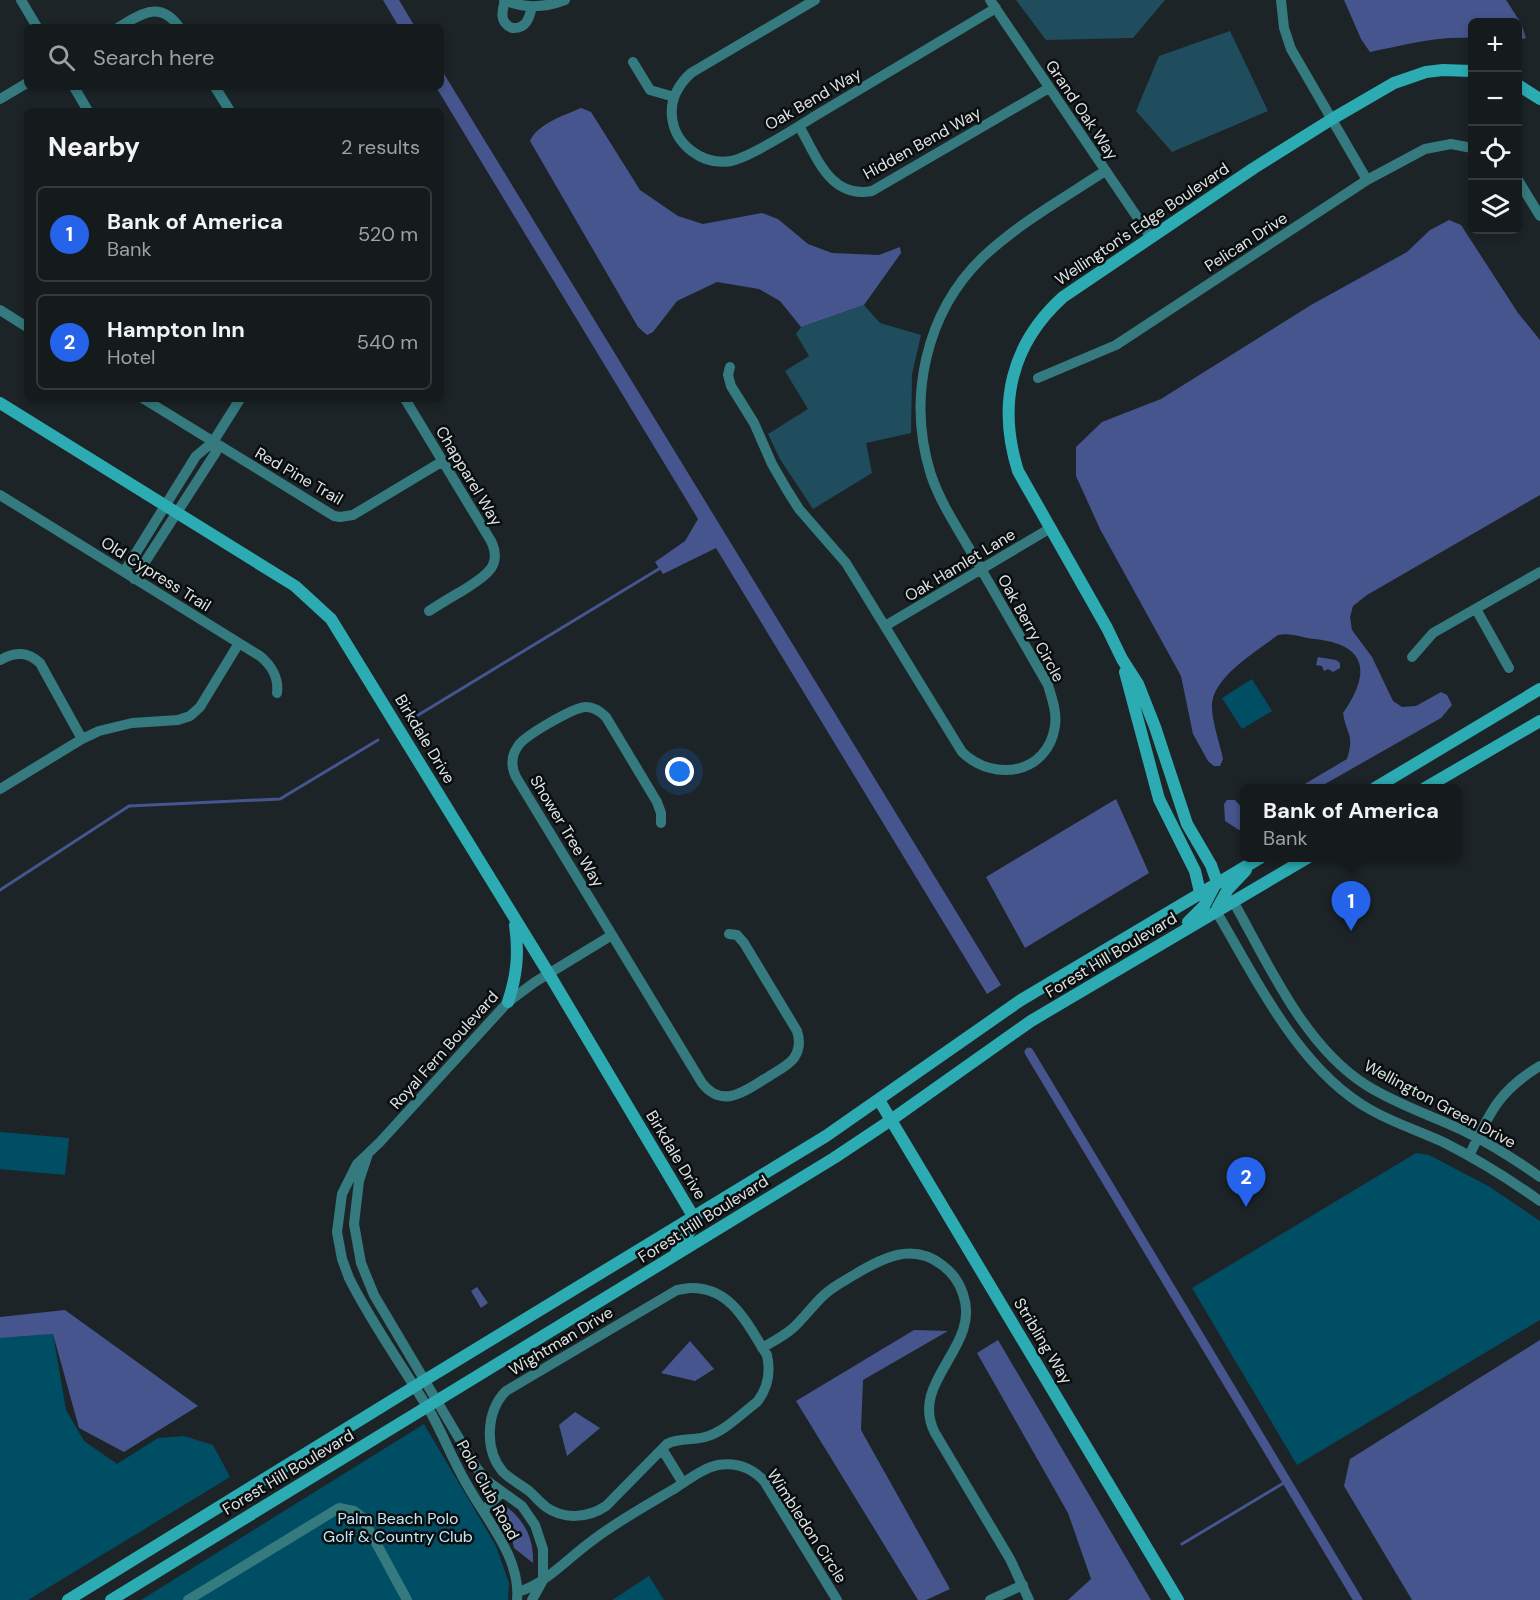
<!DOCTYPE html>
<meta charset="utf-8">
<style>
:root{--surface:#151b1d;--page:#1e2426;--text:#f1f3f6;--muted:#9da1a4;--line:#34393b;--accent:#2563eb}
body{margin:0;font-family:"DM Sans",sans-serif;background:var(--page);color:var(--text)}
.controls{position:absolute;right:18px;top:18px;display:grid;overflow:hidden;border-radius:9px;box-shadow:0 3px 9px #0003}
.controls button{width:54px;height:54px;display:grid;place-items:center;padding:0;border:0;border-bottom:2px solid var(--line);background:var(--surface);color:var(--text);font:30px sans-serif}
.you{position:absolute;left:680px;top:772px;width:21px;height:21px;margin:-15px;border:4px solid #fff;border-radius:50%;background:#1a73e8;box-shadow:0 0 0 9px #1a73e833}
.badge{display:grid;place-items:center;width:39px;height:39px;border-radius:50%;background:var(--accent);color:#fff;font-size:20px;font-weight:700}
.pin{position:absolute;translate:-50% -50px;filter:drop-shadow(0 2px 3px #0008)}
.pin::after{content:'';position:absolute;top:32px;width:21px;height:18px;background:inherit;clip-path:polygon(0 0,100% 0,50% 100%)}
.popup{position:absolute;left:1240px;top:784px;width:222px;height:78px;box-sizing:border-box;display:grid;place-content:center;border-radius:9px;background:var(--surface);filter:drop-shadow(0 2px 4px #0005);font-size:20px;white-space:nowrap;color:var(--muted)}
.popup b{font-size:22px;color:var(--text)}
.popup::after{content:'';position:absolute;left:50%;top:100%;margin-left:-12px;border:12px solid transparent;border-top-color:var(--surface)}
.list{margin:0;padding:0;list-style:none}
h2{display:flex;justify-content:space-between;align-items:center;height:78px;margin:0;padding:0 24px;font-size:26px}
h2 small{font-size:20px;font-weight:400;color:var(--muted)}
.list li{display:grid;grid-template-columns:39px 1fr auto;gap:18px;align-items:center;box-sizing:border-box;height:96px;margin:0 12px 12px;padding:0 12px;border:2px solid var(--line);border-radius:9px}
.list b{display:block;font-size:22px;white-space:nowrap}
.list p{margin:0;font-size:20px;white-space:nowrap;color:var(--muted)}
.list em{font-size:20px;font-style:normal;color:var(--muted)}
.icon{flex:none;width:33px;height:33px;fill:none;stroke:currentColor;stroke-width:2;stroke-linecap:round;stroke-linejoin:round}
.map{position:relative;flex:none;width:1540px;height:1600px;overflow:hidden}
.search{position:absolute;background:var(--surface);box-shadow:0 3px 9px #0003;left:24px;top:24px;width:420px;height:66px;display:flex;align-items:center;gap:15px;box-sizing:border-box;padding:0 21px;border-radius:9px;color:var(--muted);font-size:22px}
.panel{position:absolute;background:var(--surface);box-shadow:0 3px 9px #0003;left:24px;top:108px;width:420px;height:294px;border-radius:9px}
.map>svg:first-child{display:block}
.green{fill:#004e64}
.forest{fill:#1f4d5e}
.water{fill:#46558e}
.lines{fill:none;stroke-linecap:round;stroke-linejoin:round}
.stream{stroke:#46558e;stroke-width:3}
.canal{stroke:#46558e;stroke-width:9}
.street{stroke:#347a7e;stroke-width:10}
.secondary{stroke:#2cabb3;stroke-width:12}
.labels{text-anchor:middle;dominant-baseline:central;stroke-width:5;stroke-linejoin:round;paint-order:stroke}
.street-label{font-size:16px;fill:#dee3e5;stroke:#090d0e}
.park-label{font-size:16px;fill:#bee9fa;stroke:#090d0e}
</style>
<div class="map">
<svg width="1540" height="1600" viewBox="0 0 1540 1600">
<rect width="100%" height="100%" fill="#1c2427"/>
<path class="green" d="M1252,679L1272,711L1242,729L1222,698Z
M0,1132L69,1138L65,1175L0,1169Z
M1416,1153L1429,1155L1490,1187L1540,1221V1320L1297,1465L1192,1288Z
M53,1334L66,1410L84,1441L117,1464L158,1438L184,1436L213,1445L230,1477L28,1600H0V1338Z
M424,1424L496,1546L509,1583L508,1600H141Z
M649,1576L664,1600H612Z"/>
<path class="forest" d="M1016,0H1165L1133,38L1046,40Z
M1230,31L1268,111L1172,152L1136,111L1159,56Z
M864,305L880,323L921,335L912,374L911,433L866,443L872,473L813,509L780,459L768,434L808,409L785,371L809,356L796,334L801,327Z"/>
<path class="water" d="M383,0H399L415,27H399Z
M1344,0H1506L1521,23L1526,38L1518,40V22H1472V38C1437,36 1404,45 1370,52L1361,39Z
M441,69L1001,985L987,994L716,548L663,574L655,562L685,541L698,519L436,87H441Z
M581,108L591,112L640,190L678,216L703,224L762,213L778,219L808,244L832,253L879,255L900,247L901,253L864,305L801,327L780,301L759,289L717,282L677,301L653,332L647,335L638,327L530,141C537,124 565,115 581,108Z
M1449,220L1461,225L1518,313L1540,340V495L1367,595L1353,606L1350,617L1352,630L1372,657L1393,701L1402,707L1416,706L1441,692L1447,695L1452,705L1441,718L1318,788H1298L1347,759C1355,734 1346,734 1343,713C1370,674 1369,645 1315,639C1302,638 1291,632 1278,635C1257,651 1214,676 1212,704C1211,719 1220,744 1223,759L1220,766H1214L1208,761L1193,734L1181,676L1100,529L1076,476V447L1102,422L1161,399L1311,305L1407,252L1430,230Z
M1318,657L1336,660L1340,663V668L1333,672L1328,669L1324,671L1322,666L1316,665Z
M1116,799L1149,873L1025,948L986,877Z
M1227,800H1235L1242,808H1244V828L1239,830L1225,821L1224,804Z
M477,1287L488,1303L481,1308L471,1291Z
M65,1310L198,1406L124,1452L79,1428L53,1334L0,1338V1317Z
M914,1330L948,1331L863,1380L861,1430L950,1589L926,1600H918L796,1401Z
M998,1340L1151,1600H1068L1091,1579L1068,1513L977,1353Z
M1540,1340V1600H1412L1344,1486L1350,1459Z
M690,1341L714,1369L695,1381L661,1373Z
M575,1412L600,1428L567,1456L559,1425Z
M504,1505C524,1519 534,1538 533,1563L514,1548L510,1529L499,1514Z"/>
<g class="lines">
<path class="stream" d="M415,717L662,567
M0,890L129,806L280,799L378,740
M1182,1544L1287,1481"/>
<path class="canal" d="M1029,1052L1358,1600"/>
<path class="street" d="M21,0L37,27
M504,0C525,9 544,8 565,0
M505,0C502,12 499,22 512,28C526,29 529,19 532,7
M815,0L691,73C678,85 670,99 672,117C675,145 703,166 731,161C751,157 796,128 815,116C875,80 935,44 996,8
M990,0L1150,236
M1281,0L1284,28L1291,49L1367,180
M119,27C141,14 160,0 179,27
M633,62L650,90L674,97
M74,87L88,111
M215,87L230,111
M0,99L27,83
M799,126C817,157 830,199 872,191L1049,88
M1518,180L1540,216
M0,310L27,327
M730,367L728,375L731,386L754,423L772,464L787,490L799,509L846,563L962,752C994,783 1048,774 1055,726C1057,712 1052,699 1048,685C1023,642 998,599 973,555C958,529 941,504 931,475C907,399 925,313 983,257C1019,223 1064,198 1105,171
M1038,378L1116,345L1367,180L1425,149L1451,144L1472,148
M144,399L334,516L340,517L353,515L443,461
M405,399L491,541C504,568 482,578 462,591C451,597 440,604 429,611
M0,495L260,656C271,665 279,678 277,693
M124,572L196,456L213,442L240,399
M134,579L216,452L213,442
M1476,609L1509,668
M885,626L1049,529
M1412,657L1433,633L1540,572
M0,660C15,652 27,651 40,663L82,739
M0,789L82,739L99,731L132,723L178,720L190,716L200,707L239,643
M661,823V813L657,802L606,717C600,711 594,707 586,707C574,707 524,736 518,746C511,756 511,767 516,777L702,1083C723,1110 746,1090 768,1077C777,1071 788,1066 794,1058C800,1049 800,1040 797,1031L744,943L737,935L729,934
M1233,901C1268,963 1304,1046 1366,1085C1396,1104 1430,1115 1462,1130C1489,1143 1516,1160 1540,1177
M1216,911C1257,980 1299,1070 1371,1110C1394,1123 1419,1131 1443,1142C1477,1159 1509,1179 1540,1201
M368,1154L359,1181L354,1224L361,1263L374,1295L476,1467L486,1480L522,1506L535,1525L543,1549V1580L532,1600
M1469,1156C1489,1114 1498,1091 1540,1066
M690,1288C732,1287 747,1324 767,1355C771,1373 768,1388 757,1402C741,1414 724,1432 705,1437C691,1441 680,1437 667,1444L606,1506C588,1518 564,1520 546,1507C539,1502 535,1496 529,1491C520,1484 511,1480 503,1472C484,1450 486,1411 506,1391L677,1290Z
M762,1348C772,1342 784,1336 793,1328C804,1318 813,1305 824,1295C832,1287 844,1281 854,1275C882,1258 912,1242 942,1265C952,1272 959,1282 963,1294C982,1347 908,1381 935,1433L1010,1559L1029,1600
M662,1449L683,1483
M484,1510L502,1492
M518,1592C547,1583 568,1558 593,1540C618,1521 647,1505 674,1489C688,1480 703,1468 718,1465C736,1462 752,1468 764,1481L837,1600
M188,1600L339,1508L354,1511L362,1517L407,1600
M517,1600C521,1559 488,1522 469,1488C455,1465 445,1439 432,1415C405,1369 373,1326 349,1278L342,1259L337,1232L342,1194L357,1164L380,1142L508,1002L535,982L612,935
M990,1600L1023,1585"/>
<path class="secondary" d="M1518,85L1540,99
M0,403L295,586L331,619L549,974L693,1216L691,1229L676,1253
M1125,672L1159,799L1195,871L1200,892
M1375,788L1540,689
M1425,788L1540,721
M1217,882L1211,865L1187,824L1155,727L1138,684L1122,659L1107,628L1018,471C997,404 1011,344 1063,297L1254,168L1332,119L1394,83L1426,72L1443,70L1472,71
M1217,909L1228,889L1246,870
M1188,922L1204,906L1216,883
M508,1002C517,975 519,953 515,925
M879,1100L1178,1600
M68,1600L425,1380L826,1136L1021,1000L1260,858
M111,1600L834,1158L891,1120L1031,1021L1307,858"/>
</g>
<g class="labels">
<g class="street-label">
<text transform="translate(813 99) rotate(-30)">Oak Bend Way</text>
<text transform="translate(1082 110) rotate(56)">Grand Oak Way</text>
<text transform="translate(922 143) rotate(-29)">Hidden Bend Way</text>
<text transform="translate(1142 224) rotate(-34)">Wellington's Edge Boulevard</text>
<text transform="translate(1246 242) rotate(-33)">Pelican Drive</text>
<text transform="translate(299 476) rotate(30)">Red Pine Trail</text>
<text transform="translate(469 476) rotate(59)">Chapparel Way</text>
<text transform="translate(960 565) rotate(-31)">Oak Hamlet Lane</text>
<text transform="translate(156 574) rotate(32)">Old Cypress Trail</text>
<text transform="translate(1031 628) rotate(61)">Oak Berry Circle</text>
<text transform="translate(425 739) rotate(59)">Birkdale Drive</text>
<text transform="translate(567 831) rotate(59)">Shower Tree Way</text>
<text transform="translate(1111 955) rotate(-31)">Forest Hill Boulevard</text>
<text transform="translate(444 1050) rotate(-48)">Royal Fern Boulevard</text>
<text transform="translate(1440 1104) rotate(28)">Wellington Green Drive</text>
<text transform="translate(676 1155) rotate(59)">Birkdale Drive</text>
<text transform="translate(703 1219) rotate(-32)">Forest Hill Boulevard</text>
<text transform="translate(561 1341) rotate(-31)">Wightman Drive</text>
<text transform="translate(1043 1341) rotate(59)">Stribling Way</text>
<text transform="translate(288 1472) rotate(-31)">Forest Hill Boulevard</text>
<text transform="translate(488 1490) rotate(61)">Polo Club Road</text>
<text transform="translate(807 1526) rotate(57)">Wimbledon Circle</text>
</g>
<g class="park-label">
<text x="398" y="1518">Palm Beach Polo<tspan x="398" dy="18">Golf &amp; Country Club</tspan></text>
</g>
</g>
</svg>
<div class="controls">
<button>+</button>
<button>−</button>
<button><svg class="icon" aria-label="locate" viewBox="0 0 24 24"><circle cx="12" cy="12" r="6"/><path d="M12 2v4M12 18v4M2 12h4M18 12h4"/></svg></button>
<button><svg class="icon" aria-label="layers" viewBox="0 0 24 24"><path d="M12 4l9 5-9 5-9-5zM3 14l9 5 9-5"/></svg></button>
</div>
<div class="you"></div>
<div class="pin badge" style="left:1351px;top:931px">1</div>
<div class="popup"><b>Bank of America</b>Bank</div>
<div class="pin badge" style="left:1246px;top:1207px">2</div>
<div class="search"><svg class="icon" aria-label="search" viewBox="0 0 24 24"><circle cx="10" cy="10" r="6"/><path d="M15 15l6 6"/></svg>Search here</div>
<section class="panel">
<h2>Nearby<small>2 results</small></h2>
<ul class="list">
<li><span class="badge">1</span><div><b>Bank of America</b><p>Bank</p></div><em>520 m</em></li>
<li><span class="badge">2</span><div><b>Hampton Inn</b><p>Hotel</p></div><em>540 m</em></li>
</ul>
</section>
</div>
